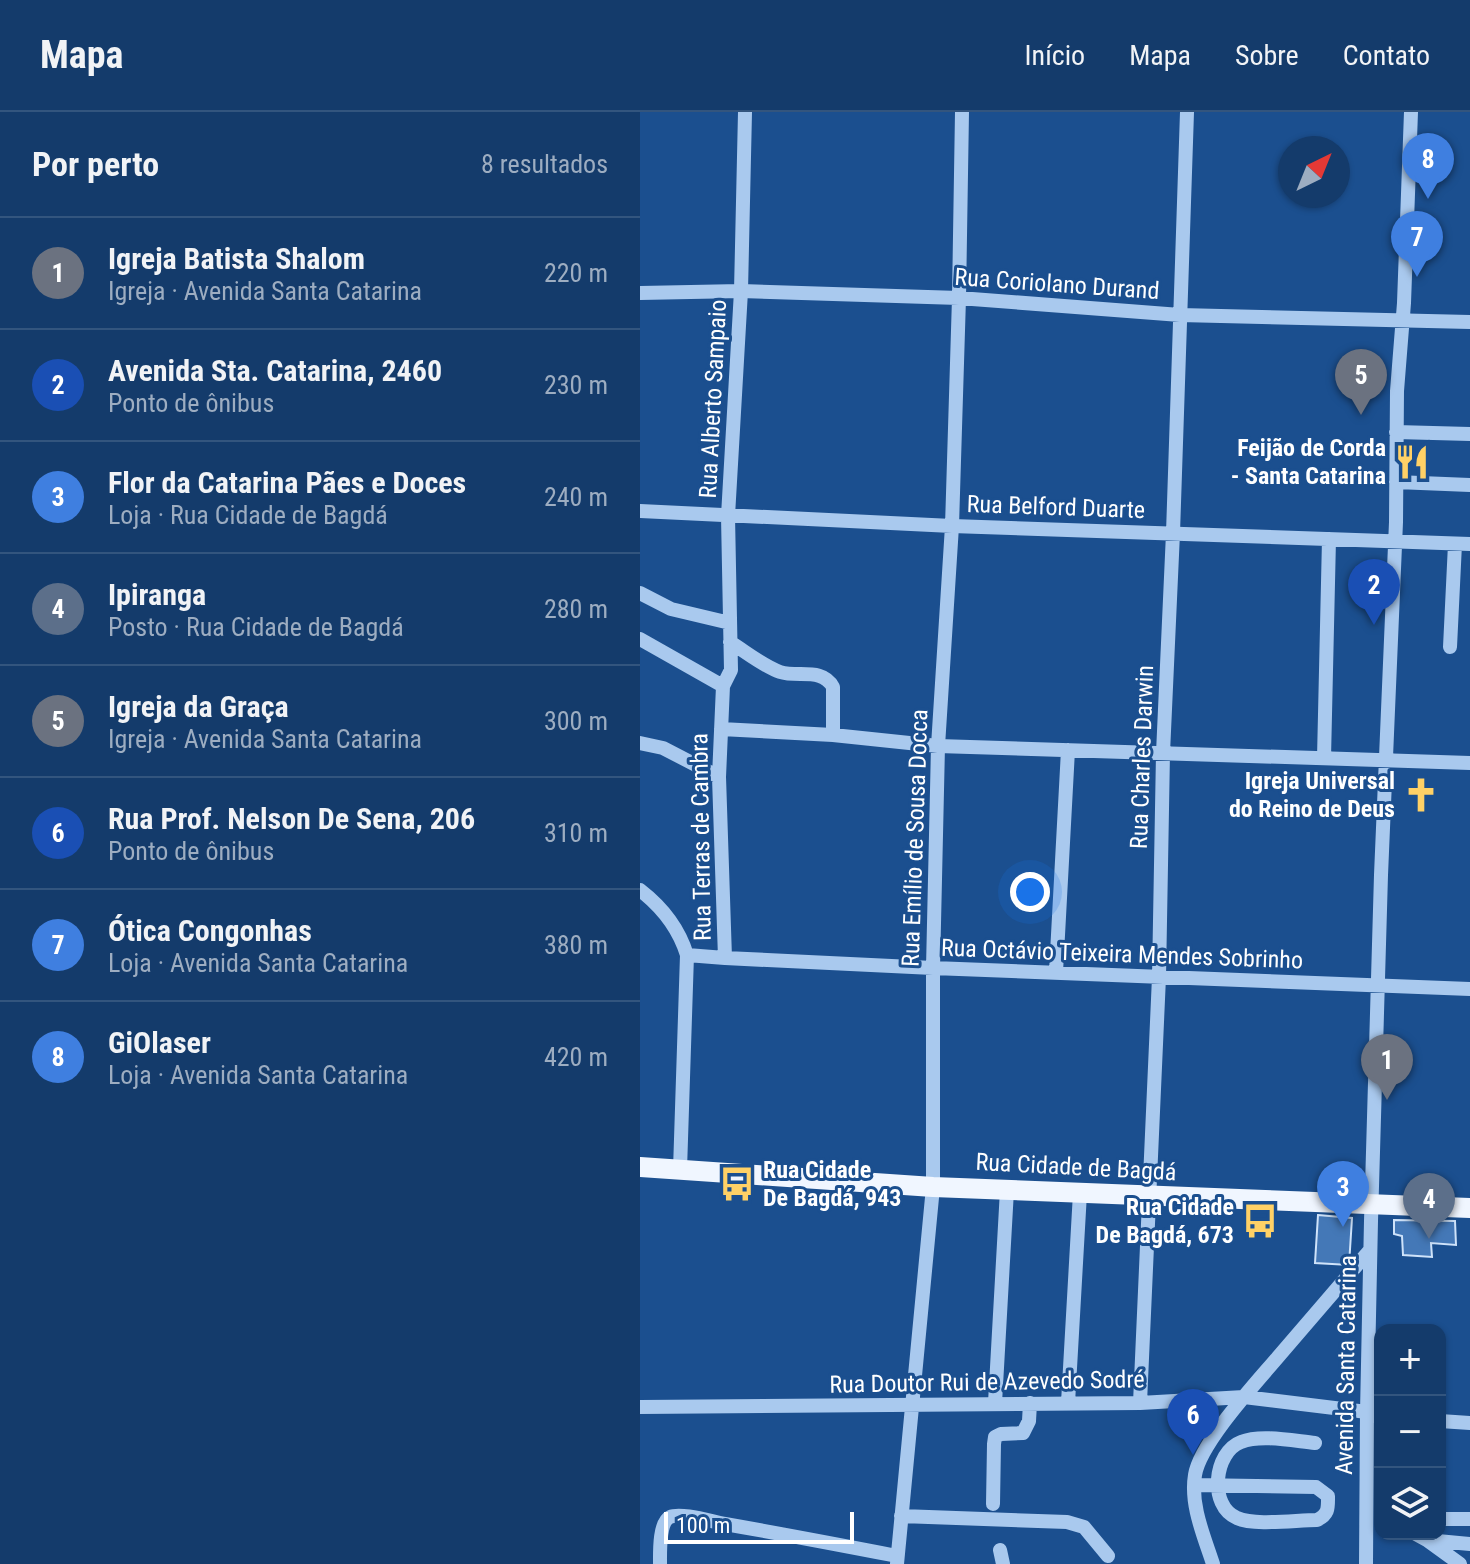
<!DOCTYPE html>
<html lang="pt">
<meta charset="utf-8">
<style>
:root{--surface:#143b6b;--page:#214673;--text:#f1f3f6;--muted:#9dadc1;--line:#33557e;--accent:#e797bd}
body{margin:0;font-family:"Roboto Condensed",sans-serif;background:var(--page);color:var(--text)}
.controls{position:absolute;right:24px;bottom:24px;display:grid;overflow:hidden;border-radius:16px;box-shadow:0 2px 6px #0004}
.controls button{width:72px;height:72px;display:grid;place-items:center;padding:0;border:0;border-bottom:2px solid var(--line);background:var(--surface);color:var(--text);font:40px sans-serif}
.compass{position:absolute;left:638px;top:24px;width:72px;height:72px;border-radius:50%;background:var(--surface);box-shadow:0 2px 6px #0004;rotate:43deg}
.scale{position:absolute;left:24px;bottom:20px;width:190px;box-sizing:border-box;padding-left:8px;border:4px solid #fff;border-top:0;font-size:22px;line-height:28px;white-space:nowrap;color:#fff;-webkit-text-stroke:6px #1b4f8f;paint-order:stroke}
.you{position:absolute;left:390px;top:780px;width:28px;height:28px;margin:-20px;border:6px solid #fff;border-radius:50%;background:#1a73e8;box-shadow:0 0 0 12px #1a73e833}
.badge{display:grid;place-items:center;width:52px;height:52px;border-radius:50%;background:var(--accent);color:#fff;font-size:26px;font-weight:700}
.pin{position:absolute;translate:-50% -66px;filter:drop-shadow(0 2px 4px #0008)}
.pin::after{content:'';position:absolute;top:42px;width:28px;height:24px;background:inherit;clip-path:polygon(0 0,100% 0,50% 100%)}
.list{margin:0;padding:0;list-style:none}
h2{display:flex;justify-content:space-between;align-items:center;height:104px;margin:0;padding:0 32px;font-size:34px}
h2 small{font-size:26px;font-weight:400;color:var(--muted)}
.list li{display:grid;grid-template-columns:52px 1fr auto;gap:24px;align-items:center;box-sizing:border-box;height:112px;padding:0 32px;border-top:2px solid var(--line)}
.list b{display:block;font-size:30px;white-space:nowrap}
.list p{margin:0;font-size:26px;white-space:nowrap;color:var(--muted)}
.list em{font-size:26px;font-style:normal;color:var(--muted)}
.icon{flex:none;width:44px;height:44px;fill:none;stroke:currentColor;stroke-width:2;stroke-linecap:round;stroke-linejoin:round}
.map{position:relative;flex:none;width:830px;height:1452px;overflow:hidden}
header{display:flex;align-items:center;gap:48px;box-sizing:border-box;height:112px;padding:0 40px;background:var(--surface);border-bottom:2px solid var(--line)}
header strong{font-size:38px}
nav{display:flex;gap:44px;margin-inline-start:auto;font-size:28px}
main{display:flex}
aside{flex:1;background:var(--surface)}
.map>svg:first-child{display:block}
.building{fill:#4478b7;stroke:#cfe3fa;stroke-width:2}
.lines{fill:none;stroke-linecap:round;stroke-linejoin:round}
.minor{stroke:#a9c9ee;stroke-width:14}
.major{stroke:#f0f6ff;stroke-width:20}
.labels{text-anchor:middle;dominant-baseline:central;stroke-width:6;stroke-linejoin:round;paint-order:stroke}
.street-label{font-size:24px;fill:#fff;stroke:#1b4f8f}
.poi-label{font-size:24px;font-weight:bold;fill:#fff;stroke:#1b4f8f;text-anchor:end}
</style>
<header>
<strong>Mapa</strong>
<nav><a>Início</a><a>Mapa</a><a>Sobre</a><a>Contato</a></nav>
</header>
<main>
<aside>
<h2>Por perto<small>8 resultados</small></h2>
<ul class="list">
<li><span class="badge" style="background:#6b7280">1</span><div><b>Igreja Batista Shalom</b><p>Igreja · Avenida Santa Catarina</p></div><em>220 m</em></li>
<li><span class="badge" style="background:#1a4fb4">2</span><div><b>Avenida Sta. Catarina, 2460</b><p>Ponto de ônibus</p></div><em>230 m</em></li>
<li><span class="badge" style="background:#3f7fe0">3</span><div><b>Flor da Catarina Pães e Doces</b><p>Loja · Rua Cidade de Bagdá</p></div><em>240 m</em></li>
<li><span class="badge" style="background:#5c6f8a">4</span><div><b>Ipiranga</b><p>Posto · Rua Cidade de Bagdá</p></div><em>280 m</em></li>
<li><span class="badge" style="background:#6b7280">5</span><div><b>Igreja da Graça</b><p>Igreja · Avenida Santa Catarina</p></div><em>300 m</em></li>
<li><span class="badge" style="background:#1a4fb4">6</span><div><b>Rua Prof. Nelson De Sena, 206</b><p>Ponto de ônibus</p></div><em>310 m</em></li>
<li><span class="badge" style="background:#3f7fe0">7</span><div><b>Ótica Congonhas</b><p>Loja · Avenida Santa Catarina</p></div><em>380 m</em></li>
<li><span class="badge" style="background:#3f7fe0">8</span><div><b>GiOlaser</b><p>Loja · Avenida Santa Catarina</p></div><em>420 m</em></li>
</ul>
</aside>
<div class="map">
<svg width="830" height="1452" viewBox="0 0 830 1452">
<rect width="100%" height="100%" fill="#1b4f8f"/>
<path class="building" d="M678,1103L712,1106L709,1153L675,1151Z
M754,1108L815,1109L816,1133L791,1131L792,1145L763,1143L762,1124L754,1122Z"/>
<g class="lines">
<path class="minor" d="M0,181L101,179L319,186L540,203L830,210
M756,320L830,322
M756,370L830,373
M0,399L312,414L830,432
M0,481L31,497L90,511
M0,527L83,574
M90,530C106,540 123,554 140,560C158,566 182,555 193,575V623
M810,535L815,432
M81,617L193,623L298,634L830,651
M0,631L23,636L79,665
M684,646L689,427
M0,778C22,795 39,817 47,843
M85,846L293,856L830,877
M416,860L428,638
M40,1058L47,843L85,846L79,665L83,574L91,558L88,404L101,179L105,0
M355,1291L367,1078
M428,1291L440,1081
M500,1291L519,865L523,641L533,421L547,0
M0,1295L500,1291L604,1285L727,1300L740,1305
M800,1309L830,1311
M554,1373L676,1375L688,1384C688,1396 689,1402 677,1408C656,1408 615,1414 597,1406C568,1394 574,1340 601,1330C621,1322 654,1329 675,1331
M353,1392L354,1332L355,1325L361,1322L383,1321L389,1309L390,1291
M261,1404L427,1410L444,1415L468,1444
M800,1407H830
M776,1422L787,1428L830,1432
M787,1428L820,1452
M360,1438L363,1452
M20,1452C20,1441 19,1410 30,1405C41,1400 73,1410 85,1412C142,1422 200,1433 257,1444
M257,1452L293,1075V856L298,634L312,414L319,186L322,0
M573,1452C564,1424 550,1393 555,1363C560,1331 616,1271 638,1245C669,1209 699,1174 730,1138
M726,1452L727,1300L731,1109L741,763L756,410L757,279L764,191L771,0"/>
<path class="major" d="M0,1055L293,1075L830,1096"/>
</g>
<defs>
<g id="restaurant-bare" transform="scale(2.76)"><path d="M-5-6h1v4h1v-4h1v4h1v-4h1v5L-1.5 .5V6h-2V.5L-5-1ZM5-6V6H3V1.5H1.5Q1.5-4 5-6Z" fill="#ffd166" stroke="#1b4f8f" stroke-width="2.5" paint-order="stroke"/></g>
<g id="church-bare" transform="scale(2.76)"><path d="M-1.2-6h2.4v3.5h3.3v2.4h-3.3V6h-2.4V-.1h-3.3v-2.4h3.3Z" fill="#ffd166" stroke="#1b4f8f" stroke-width="2.5" paint-order="stroke"/></g>
<g id="bus-bare" transform="scale(2.76)"><path d="M-5-6H5V4H4V6H2V4H-2V6H-4V4H-5ZM-3.5-4V0h7V-4ZM-3.5 1.2v1.5H-2V1.2ZM2 1.2v1.5H3.5V1.2Z" fill="#ffd166" stroke="#1b4f8f" stroke-width="2.5" paint-order="stroke"/></g>
</defs>
<g fill-rule="evenodd">
<use href="#restaurant-bare" x="772" y="350"/>
<use href="#church-bare" x="781" y="683"/>
<use href="#bus-bare" x="97" y="1072"/>
<use href="#bus-bare" x="620" y="1109"/>
</g>
<g class="labels">
<g class="street-label">
<text transform="translate(417 172) rotate(4)">Rua Coriolano Durand</text>
<text transform="translate(73 287) rotate(-87)">Rua Alberto Sampaio</text>
<text transform="translate(416 395) rotate(2)">Rua Belford Duarte</text>
<text transform="translate(502 645) rotate(-88)">Rua Charles Darwin</text>
<text transform="translate(61 725) rotate(-91)">Rua Terras de Cambra</text>
<text transform="translate(275 726) rotate(-88)">Rua Emílio de Sousa Docca</text>
<text transform="translate(482 842) rotate(2)">Rua Octávio Teixeira Mendes Sobrinho</text>
<text transform="translate(436 1055) rotate(3)">Rua Cidade de Bagdá</text>
<text transform="translate(706 1253) rotate(-89)">Avenida Santa Catarina</text>
<text transform="translate(347 1270) rotate(-1)">Rua Doutor Rui de Azevedo Sodré</text>
</g>
<g class="poi-label">
<text x="746" y="336">Feijão de Corda<tspan x="746" dy="28">- Santa Catarina</tspan></text>
<text x="755" y="669">Igreja Universal<tspan x="755" dy="28">do Reino de Deus</tspan></text>
<text x="123" y="1058" text-anchor="start">Rua Cidade<tspan x="123" dy="28">De Bagdá, 943</tspan></text>
<text x="594" y="1095">Rua Cidade<tspan x="594" dy="28">De Bagdá, 673</tspan></text>
</g>
</g>
</svg>
<div class="controls">
<button>+</button>
<button>−</button>
<button><svg class="icon" aria-label="layers" viewBox="0 0 24 24"><path d="M12 4l9 5-9 5-9-5zM3 14l9 5 9-5"/></svg></button>
</div>
<svg class="compass" viewBox="-18 -18 36 36"><path d="M0-13l5 13h-10z" fill="#e53935"/><path d="M0 13l5-13h-10z" fill="#9dadc1"/></svg>
<div class="scale">100 m</div>
<div class="you"></div>
<div class="pin badge" style="left:747px;top:988px;background:#6b7280">1</div>
<div class="pin badge" style="left:734px;top:513px;background:#1a4fb4">2</div>
<div class="pin badge" style="left:703px;top:1115px;background:#3f7fe0">3</div>
<div class="pin badge" style="left:789px;top:1127px;background:#5c6f8a">4</div>
<div class="pin badge" style="left:721px;top:303px;background:#6b7280">5</div>
<div class="pin badge" style="left:553px;top:1343px;background:#1a4fb4">6</div>
<div class="pin badge" style="left:777px;top:165px;background:#3f7fe0">7</div>
<div class="pin badge" style="left:788px;top:87px;background:#3f7fe0">8</div>
</div>
</main>
